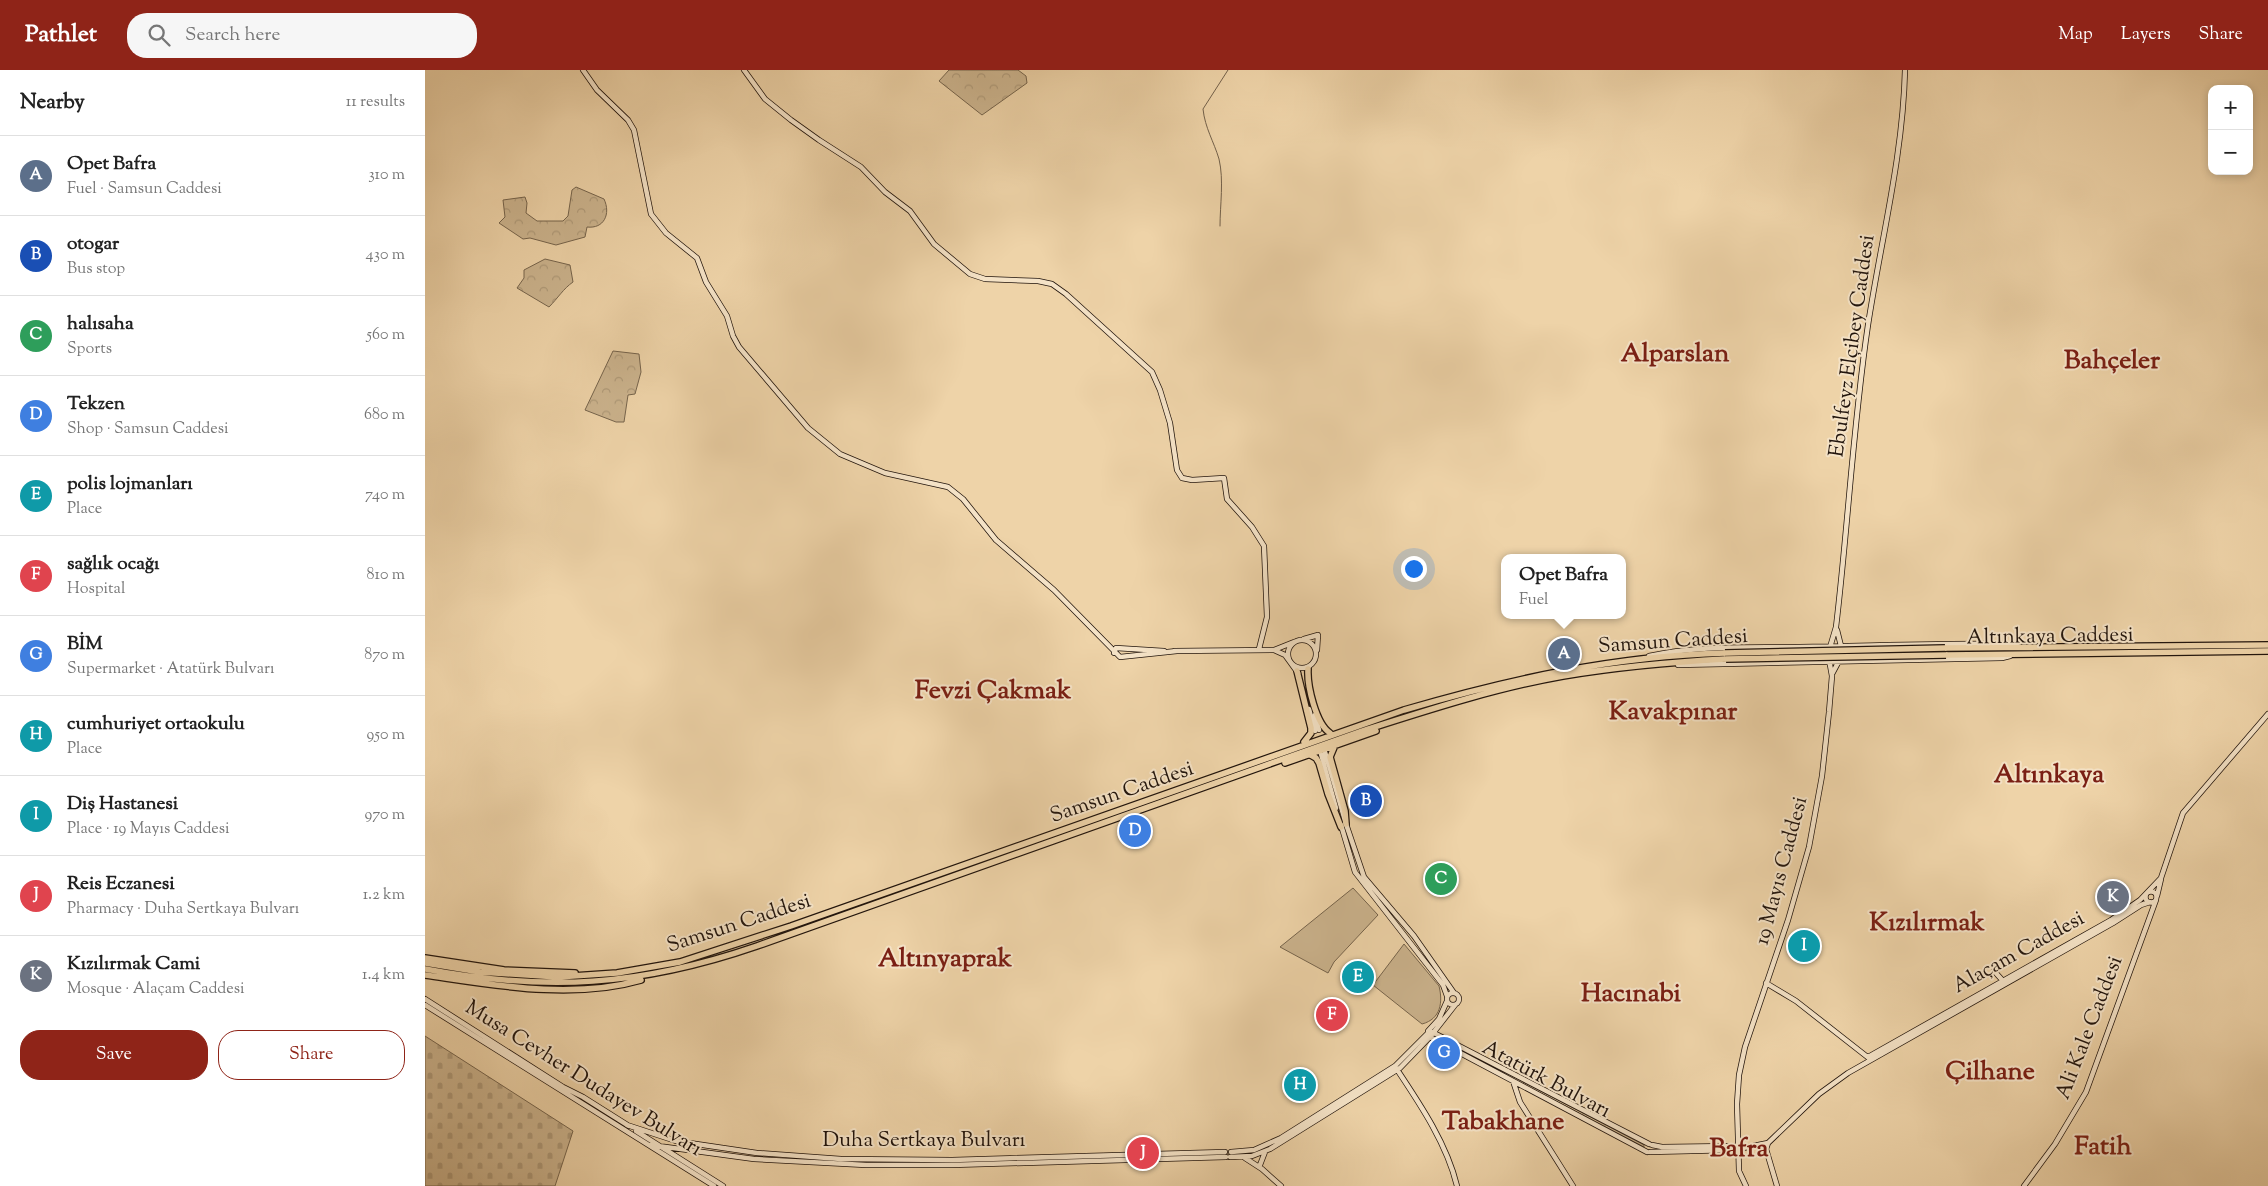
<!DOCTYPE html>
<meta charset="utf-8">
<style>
:root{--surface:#fff;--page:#f6f6f6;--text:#222;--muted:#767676;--line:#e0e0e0;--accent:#8f2418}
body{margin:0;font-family:"Sorts Mill Goudy",serif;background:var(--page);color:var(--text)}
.controls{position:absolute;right:15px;top:15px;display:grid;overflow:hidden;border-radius:10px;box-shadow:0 2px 8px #0003}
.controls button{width:45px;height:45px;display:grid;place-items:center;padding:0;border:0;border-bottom:1px solid var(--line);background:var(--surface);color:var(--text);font:25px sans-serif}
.you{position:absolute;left:988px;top:498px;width:18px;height:18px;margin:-12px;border:4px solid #fff;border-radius:50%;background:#1a73e8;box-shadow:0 0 0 8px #1a73e833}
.badge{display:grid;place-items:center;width:32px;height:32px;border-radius:50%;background:var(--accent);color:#fff;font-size:16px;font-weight:700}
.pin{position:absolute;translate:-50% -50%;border:2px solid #fff;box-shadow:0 1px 5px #0006}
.popup{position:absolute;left:1076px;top:484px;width:125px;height:65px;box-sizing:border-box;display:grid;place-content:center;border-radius:10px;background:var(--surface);filter:drop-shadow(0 1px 4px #0005);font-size:16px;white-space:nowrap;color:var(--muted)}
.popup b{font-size:19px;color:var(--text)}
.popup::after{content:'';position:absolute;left:50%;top:100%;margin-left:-10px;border:10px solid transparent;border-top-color:var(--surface)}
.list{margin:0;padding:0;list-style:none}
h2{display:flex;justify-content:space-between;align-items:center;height:65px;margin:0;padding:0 20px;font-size:21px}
h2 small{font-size:16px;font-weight:400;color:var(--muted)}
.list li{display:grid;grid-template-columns:32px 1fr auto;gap:15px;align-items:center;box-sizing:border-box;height:80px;padding:0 20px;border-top:1px solid var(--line)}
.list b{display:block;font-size:19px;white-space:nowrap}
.list p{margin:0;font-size:16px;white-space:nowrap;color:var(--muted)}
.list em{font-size:16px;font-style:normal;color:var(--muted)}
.actions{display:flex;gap:10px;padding:15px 20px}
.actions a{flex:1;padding:11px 0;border:1px solid var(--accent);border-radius:20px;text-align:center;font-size:18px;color:var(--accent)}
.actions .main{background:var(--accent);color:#fff}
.icon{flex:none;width:28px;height:28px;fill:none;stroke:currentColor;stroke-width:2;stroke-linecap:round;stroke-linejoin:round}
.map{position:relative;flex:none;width:1843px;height:1116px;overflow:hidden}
header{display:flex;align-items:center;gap:30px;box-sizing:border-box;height:70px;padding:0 25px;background:var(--accent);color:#fff}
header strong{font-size:24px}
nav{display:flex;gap:28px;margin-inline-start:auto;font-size:18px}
.search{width:350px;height:45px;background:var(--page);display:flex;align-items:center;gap:12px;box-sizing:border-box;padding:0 18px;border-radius:20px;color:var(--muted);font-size:19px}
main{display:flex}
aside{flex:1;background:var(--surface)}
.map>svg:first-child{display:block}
.grass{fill:url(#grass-tufts);stroke:#76644c}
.forest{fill:url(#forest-crowns);stroke:#76644c}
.cemetery{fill:url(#cemetery-stones);stroke:#76644c}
.green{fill:#cbb38d;stroke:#76644c}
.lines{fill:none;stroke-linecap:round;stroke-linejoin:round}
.stream{stroke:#72604a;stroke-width:1}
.secondary-casing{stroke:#21140c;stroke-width:6}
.highway-casing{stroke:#21140c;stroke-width:8}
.secondary{stroke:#f4e2c6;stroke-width:4.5}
.highway{stroke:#eed3a8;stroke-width:5.5}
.highway-bridge-casing{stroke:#21140c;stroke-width:8;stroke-linecap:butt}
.highway-bridge{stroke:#eed3a8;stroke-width:5.5}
.labels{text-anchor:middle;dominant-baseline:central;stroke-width:4;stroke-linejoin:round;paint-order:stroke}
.street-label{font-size:21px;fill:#21140c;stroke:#f4e2c6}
.district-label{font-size:26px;font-weight:bold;fill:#7a1f14;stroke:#f4e2c6}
</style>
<header>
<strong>Pathlet</strong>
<div class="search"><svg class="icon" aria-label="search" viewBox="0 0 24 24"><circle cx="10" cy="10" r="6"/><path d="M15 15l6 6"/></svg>Search here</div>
<nav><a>Map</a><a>Layers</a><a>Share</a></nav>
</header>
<main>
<aside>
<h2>Nearby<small>11 results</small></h2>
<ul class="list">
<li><span class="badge" style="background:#5c6f8a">A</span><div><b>Opet Bafra</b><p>Fuel · Samsun Caddesi</p></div><em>310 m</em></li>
<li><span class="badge" style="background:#1a4fb4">B</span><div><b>otogar</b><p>Bus stop</p></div><em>430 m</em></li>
<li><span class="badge" style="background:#2e9e5b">C</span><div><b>halısaha</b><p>Sports</p></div><em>560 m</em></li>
<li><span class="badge" style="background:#3f7fe0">D</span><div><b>Tekzen</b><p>Shop · Samsun Caddesi</p></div><em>680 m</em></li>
<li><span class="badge" style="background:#0f9aa8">E</span><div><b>polis lojmanları</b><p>Place</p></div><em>740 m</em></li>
<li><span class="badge" style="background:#e0444e">F</span><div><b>sağlık ocağı</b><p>Hospital</p></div><em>810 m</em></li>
<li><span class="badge" style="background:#3f7fe0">G</span><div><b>BİM</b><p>Supermarket · Atatürk Bulvarı</p></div><em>870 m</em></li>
<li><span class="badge" style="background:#0f9aa8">H</span><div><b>cumhuriyet ortaokulu</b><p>Place</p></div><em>950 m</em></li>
<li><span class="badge" style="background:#0f9aa8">I</span><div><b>Diş Hastanesi</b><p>Place · 19 Mayıs Caddesi</p></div><em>970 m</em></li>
<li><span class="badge" style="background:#e0444e">J</span><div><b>Reis Eczanesi</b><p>Pharmacy · Duha Sertkaya Bulvarı</p></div><em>1.2 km</em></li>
<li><span class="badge" style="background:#6b7280">K</span><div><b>Kızılırmak Cami</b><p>Mosque · Alaçam Caddesi</p></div><em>1.4 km</em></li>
</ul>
<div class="actions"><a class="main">Save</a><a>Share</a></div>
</aside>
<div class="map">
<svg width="1843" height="1116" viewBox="0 0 1843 1116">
<defs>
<pattern id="grass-tufts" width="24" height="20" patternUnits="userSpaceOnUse" patternTransform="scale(1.25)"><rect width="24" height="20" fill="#cbb38d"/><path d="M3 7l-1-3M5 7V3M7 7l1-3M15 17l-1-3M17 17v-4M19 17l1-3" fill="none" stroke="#ae9978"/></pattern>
<pattern id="forest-crowns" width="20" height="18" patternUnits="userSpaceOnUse" patternTransform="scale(1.25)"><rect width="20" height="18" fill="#cbb38d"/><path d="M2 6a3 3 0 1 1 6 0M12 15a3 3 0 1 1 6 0" fill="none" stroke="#ae9978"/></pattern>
<pattern id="cemetery-stones" width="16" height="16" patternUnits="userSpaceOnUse" patternTransform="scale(1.25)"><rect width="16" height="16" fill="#cbb38d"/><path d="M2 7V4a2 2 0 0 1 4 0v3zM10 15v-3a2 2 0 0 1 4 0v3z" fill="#ae9978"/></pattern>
</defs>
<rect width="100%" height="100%" fill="#eed3a8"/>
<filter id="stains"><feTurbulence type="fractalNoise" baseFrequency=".004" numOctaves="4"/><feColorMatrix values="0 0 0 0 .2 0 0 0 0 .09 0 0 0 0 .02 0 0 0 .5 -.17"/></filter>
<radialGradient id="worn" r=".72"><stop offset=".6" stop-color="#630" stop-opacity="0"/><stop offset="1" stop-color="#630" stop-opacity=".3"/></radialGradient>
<path class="grass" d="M1011,966L1080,1002L1079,1004L1010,968Z
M1099,1012L1219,1075V1077L1098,1014Z
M371,1088L416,1091L523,1093L416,1092Z"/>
<path class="forest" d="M524,0H593L601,6L602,13L557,45L514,11Z
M151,117L179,129C186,144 179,159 162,157L160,167L131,175L105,168L98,169L74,153L80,147L78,130L100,127L102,133L101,143L112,151H138L143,146L147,120Z
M120,189L145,195L148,212C138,219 133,228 124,237L92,218L99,208V200Z
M188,281L214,284L216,302L210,324L203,325L199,352H191L160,340Z"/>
<path class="cemetery" d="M0,966L148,1061L130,1116H0Z"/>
<path class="green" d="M1024,798L1030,810L1007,820L1002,807Z
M928,818L953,845L909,892L903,903L855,877Z
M979,874L1014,916C1018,932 1016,949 997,954L948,915Z"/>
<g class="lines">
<path class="stream" d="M795,156C795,135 799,110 794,89C789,72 780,58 778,39L803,0"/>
<g class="secondary-casing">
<path id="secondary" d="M158,0L172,20L203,50L209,60L226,144L241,163L272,188L281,212L302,246L308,266L314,277L383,358L415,384L460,403L523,417L538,429L571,470L629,520L695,587L752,581
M319,0L340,29L366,50L394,70L436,97L460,122L485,141L509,174L545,204L560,209L613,211L627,214L641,224L727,302L735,320L745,353L752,400L757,408L767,410L799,408L802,429L827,457L839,476L842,547L834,579
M1412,560L1416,576
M879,569L893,565L892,580
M863 584a14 14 0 1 1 28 0a14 14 0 1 1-28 0Z
M849,580L869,572
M749,581L849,580L860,585L873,603
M689,583L691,578L739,581
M1224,586C1273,575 1325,578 1375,577C1446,576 1517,573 1588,574L1595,577
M1253,595L1577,588L1585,586
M1407,604L1415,589
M884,639L890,661
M890,645L894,660
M900,682L921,754L939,807L989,866L1029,923
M896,684L911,738
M916,755L930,802L1018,915L1022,926
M1720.5 827a5.5 5.5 0 1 1 11 0a5.5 5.5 0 1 1-11 0Z
M1732,826L1736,809
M1569,901L1579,912
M1341,913L1371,931L1445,989
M1022 929a6 6 0 1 1 12 0a6 6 0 1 1-12 0Z
M0,929L138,1017L158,1027L204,1056
M1022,931L1014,949L1003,961L1005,967L1222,1082
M0,935L289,1116
M1443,987L1686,850L1715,830L1736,808L1758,743L1843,644
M971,998C995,1034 1022,1074 1032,1116
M1088,1011L1095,1032L1148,1116
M202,1055L251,1071L332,1083L416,1089L527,1090L800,1082
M211,1061L298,1116
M1343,1073L1341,1079L1352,1116
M226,1075L329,1089L441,1095H527L801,1087
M1227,1075L1237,1077L1308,1076L1314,1078
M806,1082L829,1080L856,1068L970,996L1005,961L1224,1074
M1225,1082L1308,1080L1343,1073L1394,1024L1423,1003L1688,853L1716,835L1725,832
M805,1087L827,1086L845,1079L975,998L1005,967L1030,935
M820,1088L837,1099L856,1116
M835,1095L840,1082
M1321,1116L1314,1101L1312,1034L1314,1005L1320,977L1363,850L1384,777L1397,706L1404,642L1407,606L1403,584L1411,557C1423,457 1428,355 1443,255C1456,170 1478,86 1480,0
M1599,1116L1630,1074L1661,1022L1731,830"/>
</g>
<g class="highway-casing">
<path id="highway" d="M1520,578L1843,575
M1521,585L1843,581
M883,599C882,616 891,654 905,663
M872,601L886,658V663L879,672
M910,675L905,687L920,741L921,754
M884,684L891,688L894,693L903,724L916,757
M860,693L951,661
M0,888L79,900L150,903
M0,893L55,902L133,907L192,903L255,892L366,856L979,640C1085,609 1190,586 1300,583
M0,899C121,922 216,916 332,876L937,661C1003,640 1070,618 1138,606C1192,597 1246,592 1301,589
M0,905C69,915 147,930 216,910"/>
</g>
<use href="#secondary" class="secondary"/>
<use href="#highway" class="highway"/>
<g class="highway-bridge-casing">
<path id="highway-bridge" d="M1300,583L1520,578
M1301,589L1521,585"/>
</g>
<use href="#highway-bridge" class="highway-bridge"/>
</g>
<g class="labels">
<g class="street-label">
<text transform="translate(1428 276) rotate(-82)">Ebulfeyz Elçibey Caddesi</text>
<text transform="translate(1625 567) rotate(-1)">Altınkaya Caddesi</text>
<text transform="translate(1248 572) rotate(-4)">Samsun Caddesi</text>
<text transform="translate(697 723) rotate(-19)">Samsun Caddesi</text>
<text transform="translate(1357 801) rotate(-75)">19 Mayıs Caddesi</text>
<text transform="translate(314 854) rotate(-18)">Samsun Caddesi</text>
<text transform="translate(1594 883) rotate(-29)">Alaçam Caddesi</text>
<text transform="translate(1665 958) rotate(-69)">Ali Kale Caddesi</text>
<text transform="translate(158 1009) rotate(32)">Musa Cevher Dudayev Bulvarı</text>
<text transform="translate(1121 1010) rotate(28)">Atatürk Bulvarı</text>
<text x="499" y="1071">Duha Sertkaya Bulvarı</text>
</g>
<g class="district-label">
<text x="1250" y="284">Alparslan</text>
<text x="1687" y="291">Bahçeler</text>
<text x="568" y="621">Fevzi Çakmak</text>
<text x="1248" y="642">Kavakpınar</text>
<text x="1624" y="705">Altınkaya</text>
<text x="1502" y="853">Kızılırmak</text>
<text x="520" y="889">Altınyaprak</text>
<text x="1206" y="924">Hacınabi</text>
<text x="1565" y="1002">Çilhane</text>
<text x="1078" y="1052">Tabakhane</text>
<text x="1678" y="1077">Fatih</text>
<text x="1314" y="1079">Bafra</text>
</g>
</g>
<rect width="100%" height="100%" filter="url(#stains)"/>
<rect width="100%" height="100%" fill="url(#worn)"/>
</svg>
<div class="controls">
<button>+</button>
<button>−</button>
</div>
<div class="you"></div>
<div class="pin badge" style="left:1139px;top:584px;background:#5c6f8a">A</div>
<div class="popup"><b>Opet Bafra</b>Fuel</div>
<div class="pin badge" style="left:941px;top:731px;background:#1a4fb4">B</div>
<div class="pin badge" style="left:1016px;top:809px;background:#2e9e5b">C</div>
<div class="pin badge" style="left:710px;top:761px;background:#3f7fe0">D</div>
<div class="pin badge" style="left:933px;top:907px;background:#0f9aa8">E</div>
<div class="pin badge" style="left:907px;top:945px;background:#e0444e">F</div>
<div class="pin badge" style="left:1019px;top:983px;background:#3f7fe0">G</div>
<div class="pin badge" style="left:875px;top:1015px;background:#0f9aa8">H</div>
<div class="pin badge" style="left:1379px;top:876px;background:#0f9aa8">I</div>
<div class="pin badge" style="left:718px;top:1083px;background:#e0444e">J</div>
<div class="pin badge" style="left:1688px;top:827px;background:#6b7280">K</div>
</div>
</main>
